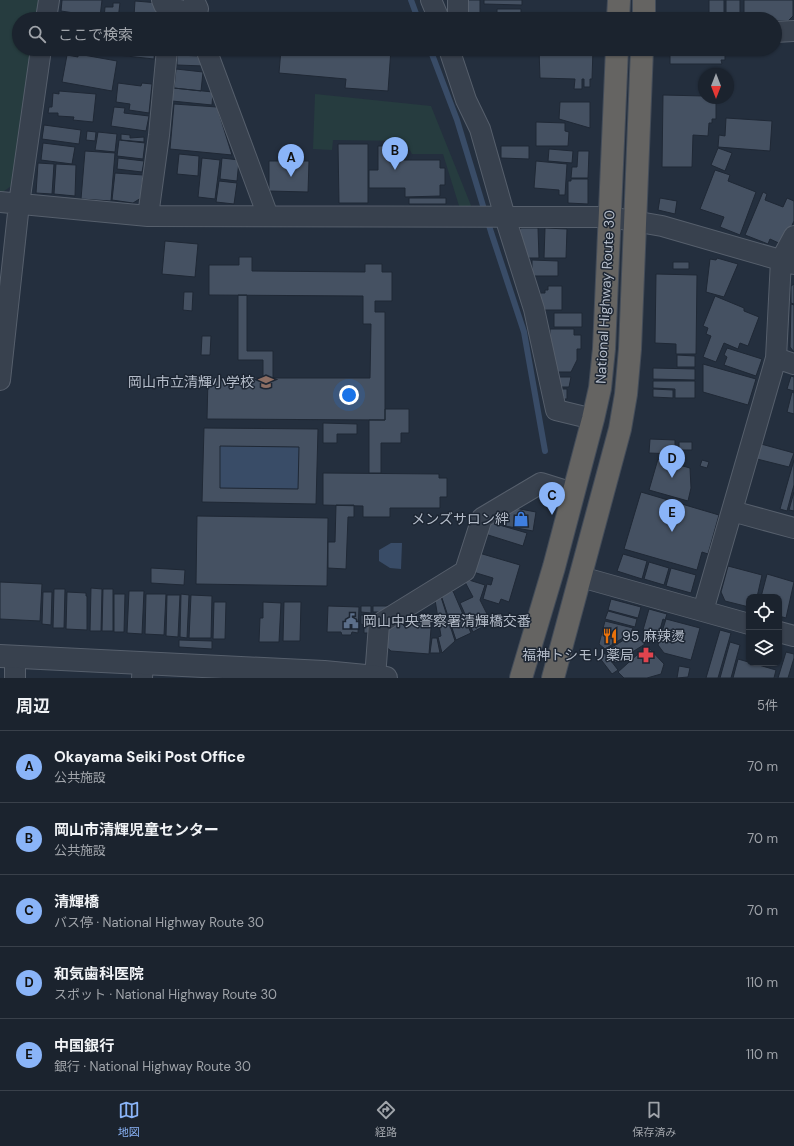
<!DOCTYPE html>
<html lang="ja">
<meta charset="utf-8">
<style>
:root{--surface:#1b232e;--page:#242b36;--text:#f1f3f6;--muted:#a0a4aa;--line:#39404a;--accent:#8ab4f8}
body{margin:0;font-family:"DM Sans","Noto Sans JP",sans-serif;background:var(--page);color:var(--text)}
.controls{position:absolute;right:12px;bottom:12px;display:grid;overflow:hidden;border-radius:8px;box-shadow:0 1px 3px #0004}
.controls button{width:36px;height:36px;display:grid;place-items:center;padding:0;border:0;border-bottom:1px solid var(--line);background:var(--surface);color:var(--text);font:20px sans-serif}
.compass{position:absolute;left:698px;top:68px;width:36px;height:36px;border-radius:50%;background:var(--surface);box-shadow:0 1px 3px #0004;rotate:180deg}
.you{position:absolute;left:349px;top:395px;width:14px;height:14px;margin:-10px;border:3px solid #fff;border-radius:50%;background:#1a73e8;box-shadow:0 0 0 6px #1a73e833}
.badge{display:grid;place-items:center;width:26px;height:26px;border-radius:50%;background:var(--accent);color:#111;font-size:13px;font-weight:700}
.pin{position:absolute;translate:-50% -33px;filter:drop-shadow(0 1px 2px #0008)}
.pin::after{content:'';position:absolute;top:21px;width:14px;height:12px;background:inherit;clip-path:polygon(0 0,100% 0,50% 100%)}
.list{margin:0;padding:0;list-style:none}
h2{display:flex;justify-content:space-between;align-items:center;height:52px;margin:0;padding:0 16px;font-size:17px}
h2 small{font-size:13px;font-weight:400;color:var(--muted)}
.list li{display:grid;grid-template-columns:26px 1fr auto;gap:12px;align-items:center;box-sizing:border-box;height:72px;padding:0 16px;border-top:1px solid var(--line)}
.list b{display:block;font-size:15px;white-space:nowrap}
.list p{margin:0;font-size:13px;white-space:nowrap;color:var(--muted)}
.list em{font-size:13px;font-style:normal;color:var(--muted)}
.icon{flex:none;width:22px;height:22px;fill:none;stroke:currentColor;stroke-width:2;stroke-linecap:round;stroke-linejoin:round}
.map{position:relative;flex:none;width:794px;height:678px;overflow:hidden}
.search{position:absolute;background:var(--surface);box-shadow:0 1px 3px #0004;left:12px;right:12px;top:12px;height:44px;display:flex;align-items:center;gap:10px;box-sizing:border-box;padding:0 14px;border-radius:22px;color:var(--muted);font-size:15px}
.sheet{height:412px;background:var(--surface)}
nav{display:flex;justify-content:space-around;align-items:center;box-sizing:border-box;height:56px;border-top:1px solid var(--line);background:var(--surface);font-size:11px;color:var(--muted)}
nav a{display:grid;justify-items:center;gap:2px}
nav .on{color:var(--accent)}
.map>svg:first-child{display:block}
.green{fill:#263c3f}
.water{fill:#394c67}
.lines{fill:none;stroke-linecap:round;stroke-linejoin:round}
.stream{stroke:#394c67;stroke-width:6}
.building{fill:#455162;stroke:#1f2835;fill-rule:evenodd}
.minor-casing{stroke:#565f6c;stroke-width:22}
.tertiary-casing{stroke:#565f6c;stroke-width:24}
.trunk-casing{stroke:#434c59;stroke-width:24}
.minor{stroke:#38414e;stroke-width:20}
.tertiary{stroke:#38414e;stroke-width:22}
.trunk{stroke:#656462;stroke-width:22}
.labels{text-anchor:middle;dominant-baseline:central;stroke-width:3;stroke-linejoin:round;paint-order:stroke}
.street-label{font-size:14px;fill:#b4bcc9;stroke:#1d2633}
.poi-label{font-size:14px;fill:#b4bcc9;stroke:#1d2633;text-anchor:end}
</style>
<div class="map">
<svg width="794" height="678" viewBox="0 0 794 678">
<rect width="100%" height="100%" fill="#242f3e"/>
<path class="green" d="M0,0H41L38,19H19V49H34L14,184L0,194Z
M315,94L431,106L472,208L460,209L443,154H412L405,141L333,140L332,150L313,149Z"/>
<path class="water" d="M220,446L299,447L298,489L220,488Z
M391,543H402L401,569L390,568L379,561V550Z"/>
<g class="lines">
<path class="stream" d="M411,0L418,19
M430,49L457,120L491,232L524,332L545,451"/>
</g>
<path class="building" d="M62,0H102L100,17L61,11Z
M466,0H480V18H466Z
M484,0H522V5L484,4Z
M709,0H724V19H709Z
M726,0H740V19H726Z
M744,0H793V16L788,21H775V19H744Z
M135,1L159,3L158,19H123V15L134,16Z
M113,3H120L118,19H104L105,7H113Z
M497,9H521V16H497Z
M61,14L79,17V19H58L60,18Z
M118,49H155L154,59L117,55Z
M178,49H198L199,55L178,53Z
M281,49H391L388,91L345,88L346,79L279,73Z
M539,49H593L592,79H590V87H584V79H582V89H574L575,79L540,78Z
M670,49H725V60H721L722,64H670Z
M78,54L117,61L112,91L62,82L67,55L78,57Z
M177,55L200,56L204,66L177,65Z
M176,69L203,72L201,91L174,88Z
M118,83L141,86L142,83L152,84L149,113L129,110L130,104L116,102Z
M173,88L213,92L212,105L172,101Z
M59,91L96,94L93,122L73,120L74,117L58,116V113H48L49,107H52L53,93L59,94Z
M663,95L704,96V98H714V100H716V119H712V123H709L708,136L693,135L692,167H662Z
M560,102H590V128L559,119Z
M174,104L217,107L232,155L170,149Z
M114,107L125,108L124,113L149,116L146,131L111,126Z
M726,118L772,121L770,151L718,147L719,135L725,136Z
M536,122L565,123V131L569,132L568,146H536Z
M44,125L81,130L79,144L42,139Z
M87,131L96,132L95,141L86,140Z
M98,132L117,134L115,152L95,150Z
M121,134L130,135V138L144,137V142L121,140Z
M119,140L145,143L143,159L117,156Z
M43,143L75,147L72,164L41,160Z
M338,144H368V203H339Z
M378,146H404V160H440V168H445V185H440V196L405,197V188H369V170H378Z
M501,146H529V159L501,158Z
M718,148L732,153L725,171L711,165Z
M549,149L573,151L572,163L548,161Z
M85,151L115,153L111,201L81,199Z
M578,151H589L588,178H571L572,167H577Z
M179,154L199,156L198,176L177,174Z
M118,158L144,161L142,172L117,169Z
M202,158L220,160L215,199L198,197Z
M222,158L239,160L237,181L220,179Z
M269,161H309L308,192L269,191Z
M536,161L567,164L565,195H559V190L534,188Z
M38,163L54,164L52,194L36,193Z
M56,164L76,165L75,196L54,194Z
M715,170L730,175L728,181L756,192L740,235L720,227L724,217L700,209Z
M115,173L143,175L141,198L133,203L112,200Z
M571,179H588V204L568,203V181H571Z
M219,181L237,183L234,204L216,202Z
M763,192L767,194L765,200L783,207L787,198L794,201V221L783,245L770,239L768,244L745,235Z
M409,198H446V204H409Z
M660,198L677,201L675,214L658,210Z
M521,228H538L539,258H525L517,233Z
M545,228L567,229L566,258H544Z
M165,241L198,244L195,277L162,274Z
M239,257H252V271L365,272V264H382V272H392V301H375V312H385V420L207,419L208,378H370L371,324H363V296L209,295V265H239Z
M717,258L738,264L724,297L706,292L710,259L716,260Z
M532,260L558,261V276H532Z
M673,262H689V269H673Z
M656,274L697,275L696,354H676V344L655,343Z
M794,284V304L791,303V286Z
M548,286H562V310H540V293H545V290H548Z
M184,292H193L192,311L183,310Z
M238,295H247V351H273V378H263V360H238Z
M715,296L744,308V311L759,317L748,346L740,343L738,349L724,343L716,362L703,357L711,336L706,334L708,328L703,326Z
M791,304L794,305V352L790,347Z
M554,313H582V327H554Z
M550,329H574V335H581V349H577V360L571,372H557L550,342Z
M202,336H211L210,355H201Z
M727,348L762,359L756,376L724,365L727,357L724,355Z
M677,355L695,356V367H677Z
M703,364L756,379L748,405L703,392Z
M653,368L695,369V380L653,379Z
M791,376L794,377V391L787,389Z
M559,377H571L569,387H560Z
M653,381H695V398H675V389L653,388Z
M562,389H567V399H562Z
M653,389L673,390V398L653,397Z
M792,392L794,393V414L787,412Z
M385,409H409V433H401V443H381V473H369V420H385Z
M323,423L357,424V434H337V443H323Z
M204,428L318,429L316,504L202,502ZM220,446L299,447L298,489L220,488Z
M650,439L675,440V454L649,453Z
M679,442H692V450H679Z
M761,444L794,453L789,467L757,459Z
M658,459L690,468L691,488L688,501L649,490Z
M702,460L709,462L707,468L700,466Z
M794,460V485L787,511L780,509Z
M323,473L439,474V478H447V497H440V508H390V517H363V506L323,505Z
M641,492L719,515L708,554L702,552L697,570L624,549Z
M794,492V511L789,510Z
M336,505H354V517H348L346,569L328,568V542H335Z
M509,507L536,512L533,531L505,526Z
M197,516L328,518L327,586L196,584Z
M489,522L527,533L523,546L485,534Z
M479,553L520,565L509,602L501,599L499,604L483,599L487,584L491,585L493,578L473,572Z
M623,554L647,561L642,579L617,571Z
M649,562L669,568L664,585L644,579Z
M728,566L762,575L757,597H749V607L725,601L721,592Z
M151,568L185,570L184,585L151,583Z
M671,568L696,575L691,593L666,586Z
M767,574L794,582L786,618L779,616V597H761Z
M469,580L485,585L480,600L491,622L473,632L460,603L473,597L465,582Z
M0,582L42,584L40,621L0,619Z
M91,588L102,589L101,631H90Z
M54,589H65L64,628H53Z
M103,589H113V631H102Z
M129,591H144L142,634L127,633Z
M453,591L471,633L456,640L441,595Z
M43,592H52L51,625L42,624Z
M67,592L86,593V596H87V630L66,629Z
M114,594H125L124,632H114Z
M146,594H166L164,635L145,634Z
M181,594L189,595L187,638L180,637Z
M167,595H180L178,637L166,636Z
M191,595L212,596L211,638H189Z
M441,597L455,641L442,653L438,637L441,636L435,600Z
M611,599L641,607L638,618L608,610Z
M214,602H226L225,639H213Z
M263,602L281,603L279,642H259L260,618H263Z
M284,602H301L300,641H283Z
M328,606L359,607L358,633L352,632L351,635H342L341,632H327Z
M361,606H371V613L361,612Z
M373,606H389V609L386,612H373Z
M649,609L667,614L665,620L663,619L657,640H652L648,638L650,631L643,630Z
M608,611L637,619L635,627L605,619Z
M411,614L432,616L429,654L391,651L385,646L386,628L406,616L409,620L402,624L404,626H410Z
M361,615H371V633H364V625L361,624Z
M666,619L700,628L691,660L664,653L658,645Z
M605,621L633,628L631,633L605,649L599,644Z
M720,630L731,633L718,678H706Z
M634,634L645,644L615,663L607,650Z
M432,638H437L440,653H430Z
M179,640L212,641V649L179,647Z
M730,642L740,645L731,678H720Z
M647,646L664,664L661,674L647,678H624L618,672Z
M786,652L794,654V658L788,678H778Z
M605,653L618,670L612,674L599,657Z
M738,659L776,670L774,678H733Z
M679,666L690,668L688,677L677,678Z"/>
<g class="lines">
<g class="minor-casing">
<path id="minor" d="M162,0L164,5L182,11L198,9L194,0
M431,0L439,19
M46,19L49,0
M458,19V0
M775,32L794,31
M206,49L268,216
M449,49L466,100L480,129L505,217L534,309L556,410L593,419
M0,202L148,216L610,217L662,226L794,264
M148,216L159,135L167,49
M776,358L794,364
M0,380L19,204L41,49
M732,511L794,528
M581,577L749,624
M703,611L776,358L781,260L794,236
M779,632L794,636
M15,678V656
M142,678L143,664
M375,678L379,624L465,571L482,518L541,483L573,493"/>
</g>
<g class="tertiary-casing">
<path id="tertiary" d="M0,656L324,672L386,678"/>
</g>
<g class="trunk-casing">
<path id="trunk" d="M618,19L619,0
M644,19V0
M521,678L554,567L593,419L600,388L604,349L617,49
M553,678L620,429L626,394L630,349L642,49"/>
</g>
<use href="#minor" class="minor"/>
<use href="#tertiary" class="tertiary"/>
<use href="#trunk" class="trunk"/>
</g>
<defs>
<g id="school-bare" transform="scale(1.2)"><path d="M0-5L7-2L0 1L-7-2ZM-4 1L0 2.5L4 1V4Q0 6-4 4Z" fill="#8d6e63" stroke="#1d2633" stroke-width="2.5" paint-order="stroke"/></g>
<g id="shop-bare" transform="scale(1.2)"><path d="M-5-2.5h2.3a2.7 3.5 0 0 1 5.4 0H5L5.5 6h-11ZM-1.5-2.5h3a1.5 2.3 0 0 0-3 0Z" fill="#3f7fe0" stroke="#1d2633" stroke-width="2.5" paint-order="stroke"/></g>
<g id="civic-bare" transform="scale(1.2)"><path d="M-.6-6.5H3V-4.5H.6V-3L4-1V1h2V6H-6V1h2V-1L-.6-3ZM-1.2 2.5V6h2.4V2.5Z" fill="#5c6f8a" stroke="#1d2633" stroke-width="2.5" paint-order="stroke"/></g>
<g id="restaurant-bare" transform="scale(1.2)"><path d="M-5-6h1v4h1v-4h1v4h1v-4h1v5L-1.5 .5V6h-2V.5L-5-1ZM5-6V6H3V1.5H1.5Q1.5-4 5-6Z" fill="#e8710a" stroke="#1d2633" stroke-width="2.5" paint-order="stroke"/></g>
<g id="pharmacy-bare" transform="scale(1.2)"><path d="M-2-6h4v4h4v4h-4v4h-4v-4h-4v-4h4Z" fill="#e0444e" stroke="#1d2633" stroke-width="2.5" paint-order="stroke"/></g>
</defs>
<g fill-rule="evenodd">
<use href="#school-bare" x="266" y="382"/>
<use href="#shop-bare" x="521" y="519"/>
<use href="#civic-bare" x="351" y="621"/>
<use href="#restaurant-bare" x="610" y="636"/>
<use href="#pharmacy-bare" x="646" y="655"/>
</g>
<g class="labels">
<g class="street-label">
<text transform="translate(605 297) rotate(-87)">National Highway Route 30</text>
</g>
<g class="poi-label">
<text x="254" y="382">岡山市立清輝小学校</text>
<text x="509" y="519">メンズサロン絆</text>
<text x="363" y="621" text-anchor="start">岡山中央警察署清輝橋交番</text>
<text x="622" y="636" text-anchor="start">95 麻辣燙</text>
<text x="634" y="655">福神トシモリ薬局</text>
</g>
</g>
</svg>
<div class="controls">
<button><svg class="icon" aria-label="locate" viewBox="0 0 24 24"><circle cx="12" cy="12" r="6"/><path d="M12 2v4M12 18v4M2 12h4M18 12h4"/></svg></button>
<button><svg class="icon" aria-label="layers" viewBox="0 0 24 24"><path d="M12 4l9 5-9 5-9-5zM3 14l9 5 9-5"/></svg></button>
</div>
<svg class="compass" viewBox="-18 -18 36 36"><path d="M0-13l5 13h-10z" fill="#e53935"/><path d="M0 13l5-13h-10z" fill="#a0a4aa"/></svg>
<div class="you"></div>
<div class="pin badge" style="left:291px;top:177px">A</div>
<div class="pin badge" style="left:395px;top:170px">B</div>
<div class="pin badge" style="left:552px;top:515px">C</div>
<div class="pin badge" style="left:672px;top:478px">D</div>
<div class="pin badge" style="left:672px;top:532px">E</div>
<div class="search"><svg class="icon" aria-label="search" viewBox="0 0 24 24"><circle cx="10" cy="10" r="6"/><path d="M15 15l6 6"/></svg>ここで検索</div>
</div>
<section class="sheet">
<h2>周辺<small>5件</small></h2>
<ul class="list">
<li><span class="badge">A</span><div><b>Okayama Seiki Post Office</b><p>公共施設</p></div><em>70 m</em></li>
<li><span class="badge">B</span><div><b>岡山市清輝児童センター</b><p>公共施設</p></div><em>70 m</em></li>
<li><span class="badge">C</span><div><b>清輝橋</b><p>バス停 · National Highway Route 30</p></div><em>70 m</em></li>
<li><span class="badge">D</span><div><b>和気歯科医院</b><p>スポット · National Highway Route 30</p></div><em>110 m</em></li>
<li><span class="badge">E</span><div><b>中国銀行</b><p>銀行 · National Highway Route 30</p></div><em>110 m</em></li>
</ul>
</section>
<nav>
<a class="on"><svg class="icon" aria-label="map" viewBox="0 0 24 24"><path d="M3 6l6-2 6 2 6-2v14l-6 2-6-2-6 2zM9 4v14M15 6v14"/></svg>地図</a>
<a><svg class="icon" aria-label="directions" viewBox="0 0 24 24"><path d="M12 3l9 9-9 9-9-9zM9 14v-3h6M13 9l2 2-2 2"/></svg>経路</a>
<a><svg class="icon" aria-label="saved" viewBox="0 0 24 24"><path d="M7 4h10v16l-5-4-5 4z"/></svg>保存済み</a>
</nav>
